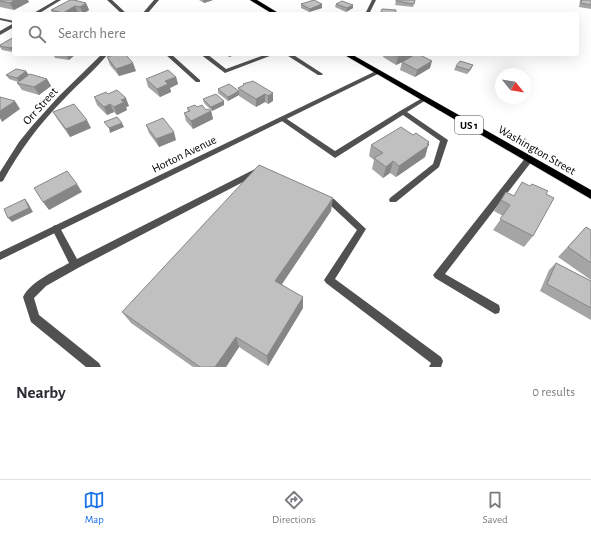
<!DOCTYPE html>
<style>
:root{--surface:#fff;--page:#f2f2f3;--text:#2b2b33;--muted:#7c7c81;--line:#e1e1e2;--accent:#1a73e8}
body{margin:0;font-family:"Alegreya Sans",sans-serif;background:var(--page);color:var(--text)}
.compass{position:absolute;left:495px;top:68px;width:36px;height:36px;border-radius:50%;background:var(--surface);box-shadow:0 4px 16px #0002;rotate:120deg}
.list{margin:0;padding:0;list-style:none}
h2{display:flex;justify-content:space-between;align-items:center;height:52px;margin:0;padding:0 16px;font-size:17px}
h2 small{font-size:13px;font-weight:400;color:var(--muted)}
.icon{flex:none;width:22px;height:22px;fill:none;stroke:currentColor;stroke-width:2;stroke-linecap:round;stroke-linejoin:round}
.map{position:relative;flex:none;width:591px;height:367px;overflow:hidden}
.search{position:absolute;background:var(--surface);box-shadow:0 4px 16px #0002;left:12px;right:12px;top:12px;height:44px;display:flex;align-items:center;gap:10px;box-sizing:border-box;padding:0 14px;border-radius:4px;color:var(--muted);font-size:15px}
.sheet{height:112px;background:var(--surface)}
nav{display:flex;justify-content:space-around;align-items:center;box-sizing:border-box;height:56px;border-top:1px solid var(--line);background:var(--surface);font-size:11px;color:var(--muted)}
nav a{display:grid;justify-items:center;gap:2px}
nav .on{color:var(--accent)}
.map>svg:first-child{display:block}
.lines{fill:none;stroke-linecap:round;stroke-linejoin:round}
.primary-casing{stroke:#dbdbdb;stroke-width:1}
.service{fill:#515151;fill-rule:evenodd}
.minor{fill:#515151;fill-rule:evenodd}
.primary{fill:#000;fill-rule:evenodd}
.wall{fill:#a5a5a5}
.shaded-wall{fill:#868686}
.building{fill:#c0c0c0;stroke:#868686}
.labels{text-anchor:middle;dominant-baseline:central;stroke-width:3;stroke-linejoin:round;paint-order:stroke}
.shield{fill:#fff;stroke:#4c4c4c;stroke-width:1}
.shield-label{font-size:11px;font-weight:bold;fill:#000}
.street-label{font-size:12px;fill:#000;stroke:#fff}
</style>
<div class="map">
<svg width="591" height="367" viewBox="0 0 591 367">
<rect width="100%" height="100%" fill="#fff"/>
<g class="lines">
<g class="primary-casing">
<path id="primary" d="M250,0H257L280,14H273Z
M343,54H351L591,190V199Z"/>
</g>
<path class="service" d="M224,12H228L230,14H224Z
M200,54H207L226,69L267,54H275L225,73Z
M285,54H292L323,74L322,75H318Z
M424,97L426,98V100L407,112L448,140L439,167L396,202H390L389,200L390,198L433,164L440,141L403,115L335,158L279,119L282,117H284L335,151L400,111Z
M529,156L532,157L533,159L532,161L445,274L499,305L500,309L499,313L495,314L435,278L433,275L526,157Z
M259,167L262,168L263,170L262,172L78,268L46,286L34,298L39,315L99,363L101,367H86L31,322L23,297C30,282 55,271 69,263L52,229L53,226L56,225L59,226L77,259Z
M323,195L334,199L366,229L335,279L441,357L443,361L441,367H429L431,363L326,283L324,280L326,277L357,230L328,203L320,200L319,198L320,196Z"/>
<path class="minor" d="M56,0H61L38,14H32Z
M107,0H112L127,14H122Z
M154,0H159L147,14H142Z
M372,0H376L369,14H365Z
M0,18L14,21V27L0,35V31L14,23L0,20Z
M102,54H108C95,70 79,83 65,98C40,123 20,150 3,181L0,182V172L19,142L32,126L59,96Z
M165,54H171L200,80V82H196Z
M378,70L381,72L380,73L0,260V252Z"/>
<use href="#primary" class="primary"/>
</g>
<path class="wall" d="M0,0L29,2L14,10L0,7Z
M199,0H213L204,3Z
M415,0L413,7L395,5L396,1Z
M580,0H591V9L579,7Z
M86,3L89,10L83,14L78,13L76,14H53L51,10Z
M301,4H322V8L309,12L301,8Z
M336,4L353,5V8L346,12L335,7Z
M14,37L13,52L2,50L0,47V45Z
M53,54H76L69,60L55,58Z
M225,54H238L229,57Z
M384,54H412L411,57L430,68L415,77L400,70L402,62L396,65L383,57Z
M107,57L136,71L119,76L110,65Z
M473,65L471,69L467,74L454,70L456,66Z
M6,75H29L47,79L51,86L39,95L22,90L17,83L18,82L9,79Z
M176,77L178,84L170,88L171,92L160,97L148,87L146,79Z
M243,84L273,93V101L268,104L265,102L256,107L239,96V95L228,101L218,93V89L239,91L238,88L243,86Z
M108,94L129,106L126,107L127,110L117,115L114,112L107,115L97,105L94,97Z
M203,99L224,101V105L212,111L204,103Z
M197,107L211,111L213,119L193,129L186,121L184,113L188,111L187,108Z
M53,112L91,128L70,137L58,120Z
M146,125L176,140L159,147L149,133Z
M413,135L429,142L425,157L396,177L390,173L383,178L372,169L374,160L369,156L371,145Z
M506,192L514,196L546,194L533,236L524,247L493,230L503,216L494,211Z
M331,211L282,284L303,308L268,366L239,347L226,367H193L131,323L122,312Z
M586,227L591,230V280L558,257Z
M556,263L591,281V320L540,291L549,270Z"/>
<path class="shaded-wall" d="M15,0H28L29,2L14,10L10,3Z
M203,0H213L204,3Z
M86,3L89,10L83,14L80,7Z
M322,4V8L309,12L310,9Z
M353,5V8L346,12L347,8Z
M75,6L78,13L76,14H63V13Z
M14,46V51L13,52L10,48Z
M66,54H76L69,60Z
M229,54H238L229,57Z
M405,54H412L411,58L396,65L398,57Z
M432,61L430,68L415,77L417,70Z
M133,63L136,71L119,76L116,69Z
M473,65L471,69L467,74L469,70Z
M26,71L29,75L19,82L17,78Z
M176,77L178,84L170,88L171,92L160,97L157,89L165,81Z
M47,79L51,86L39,95L34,87Z
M239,91V95L228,101V97Z
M273,93V101L268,104V96Z
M265,94V102L256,107V99Z
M126,98L129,106L126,107L127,110L117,115L114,107L121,100Z
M15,101L20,109L2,122L0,118V111Z
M224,101V105L212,111L211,107Z
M110,104L114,112L107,115L104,107Z
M211,111L213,119L193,129L191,121Z
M87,120L91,128L70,137L66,129Z
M122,123L124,127L110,133L109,128Z
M174,132L176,140L159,147L156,139Z
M429,142L425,157L396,177L399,166Z
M393,161L390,173L383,178L386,167Z
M77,184L82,192L49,210L43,202Z
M333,198L331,211L276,293L275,281Z
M25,199L28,203L33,212L12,222L8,218Z
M303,297V308L268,366L267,356Z
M236,337L239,347L226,367H215Z"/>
<path class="building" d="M0,0H15L10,3L0,1Z
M70,0H74L86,3L80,7L75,6L63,13L51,10Z
M314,0L322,4L310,9L301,4Z
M396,0H415L414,4L396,1Z
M582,0H591V5L581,3Z
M342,1L353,5L347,8L336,4Z
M382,9L396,10L395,14H380Z
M14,37V46L10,48L0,46V45Z
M117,54H125L133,63L116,69L107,57Z
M392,54H405L398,57Z
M416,54H418L432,61L417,70L402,62Z
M460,61L473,65L469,70L456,66Z
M16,69L26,71L17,78L6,75Z
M168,70L176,77L165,81L168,84L157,89L146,79Z
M30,74L47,79L34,87L17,83Z
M253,81L273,93L268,96L265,94L256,99L238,88L244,85L243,84Z
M229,84L239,91L228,97L218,89Z
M117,90L126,98L121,100L124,102L114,107L110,104L104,107L94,97L106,92L108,94Z
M216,94L224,101L211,107L203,99Z
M0,97L15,101L0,111Z
M74,104L87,120L66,129L53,112Z
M195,105L197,107L202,105L206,110L208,109L211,111L191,121L184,113L190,111L187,108Z
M117,117L122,123L109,128L104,122Z
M163,118L174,132L156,139L146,125Z
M401,127L413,135L416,133L429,142L427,144L429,145L399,166L393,161L386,167L374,158L383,153L371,145Z
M259,165L333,198L275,281L303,297L267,356L236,337L215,367H200L122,312Z
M67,171L77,184L43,202L34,188Z
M522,182L530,186L532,184L548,191L546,194L554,198L533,236L500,219L510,205L501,200L506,192L514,196Z
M25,199L29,208L8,218L4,209Z
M586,227L591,230V263L568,247Z
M556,263L591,281V308L547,284Z"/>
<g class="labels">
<rect class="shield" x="455" y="116" width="28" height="18" rx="3"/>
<g class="shield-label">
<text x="469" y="125">US 1</text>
</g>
<g class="street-label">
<text transform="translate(40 106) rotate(-48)">Orr Street</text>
<text transform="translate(537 150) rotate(30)">Washington Street</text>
<text transform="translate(184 154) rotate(-26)">Horton Avenue</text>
</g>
</g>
</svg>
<svg class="compass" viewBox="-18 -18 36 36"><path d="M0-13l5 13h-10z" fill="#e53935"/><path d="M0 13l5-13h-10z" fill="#7c7c81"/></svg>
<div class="search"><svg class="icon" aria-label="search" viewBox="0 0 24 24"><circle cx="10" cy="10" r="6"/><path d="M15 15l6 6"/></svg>Search here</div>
</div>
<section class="sheet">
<h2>Nearby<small>0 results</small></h2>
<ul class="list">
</ul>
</section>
<nav>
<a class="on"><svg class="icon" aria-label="map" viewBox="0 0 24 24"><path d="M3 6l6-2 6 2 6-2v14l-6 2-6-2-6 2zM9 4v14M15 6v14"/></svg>Map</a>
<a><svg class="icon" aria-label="directions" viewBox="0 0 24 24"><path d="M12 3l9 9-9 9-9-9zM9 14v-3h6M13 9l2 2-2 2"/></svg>Directions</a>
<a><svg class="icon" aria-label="saved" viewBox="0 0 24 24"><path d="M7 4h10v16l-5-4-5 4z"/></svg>Saved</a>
</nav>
